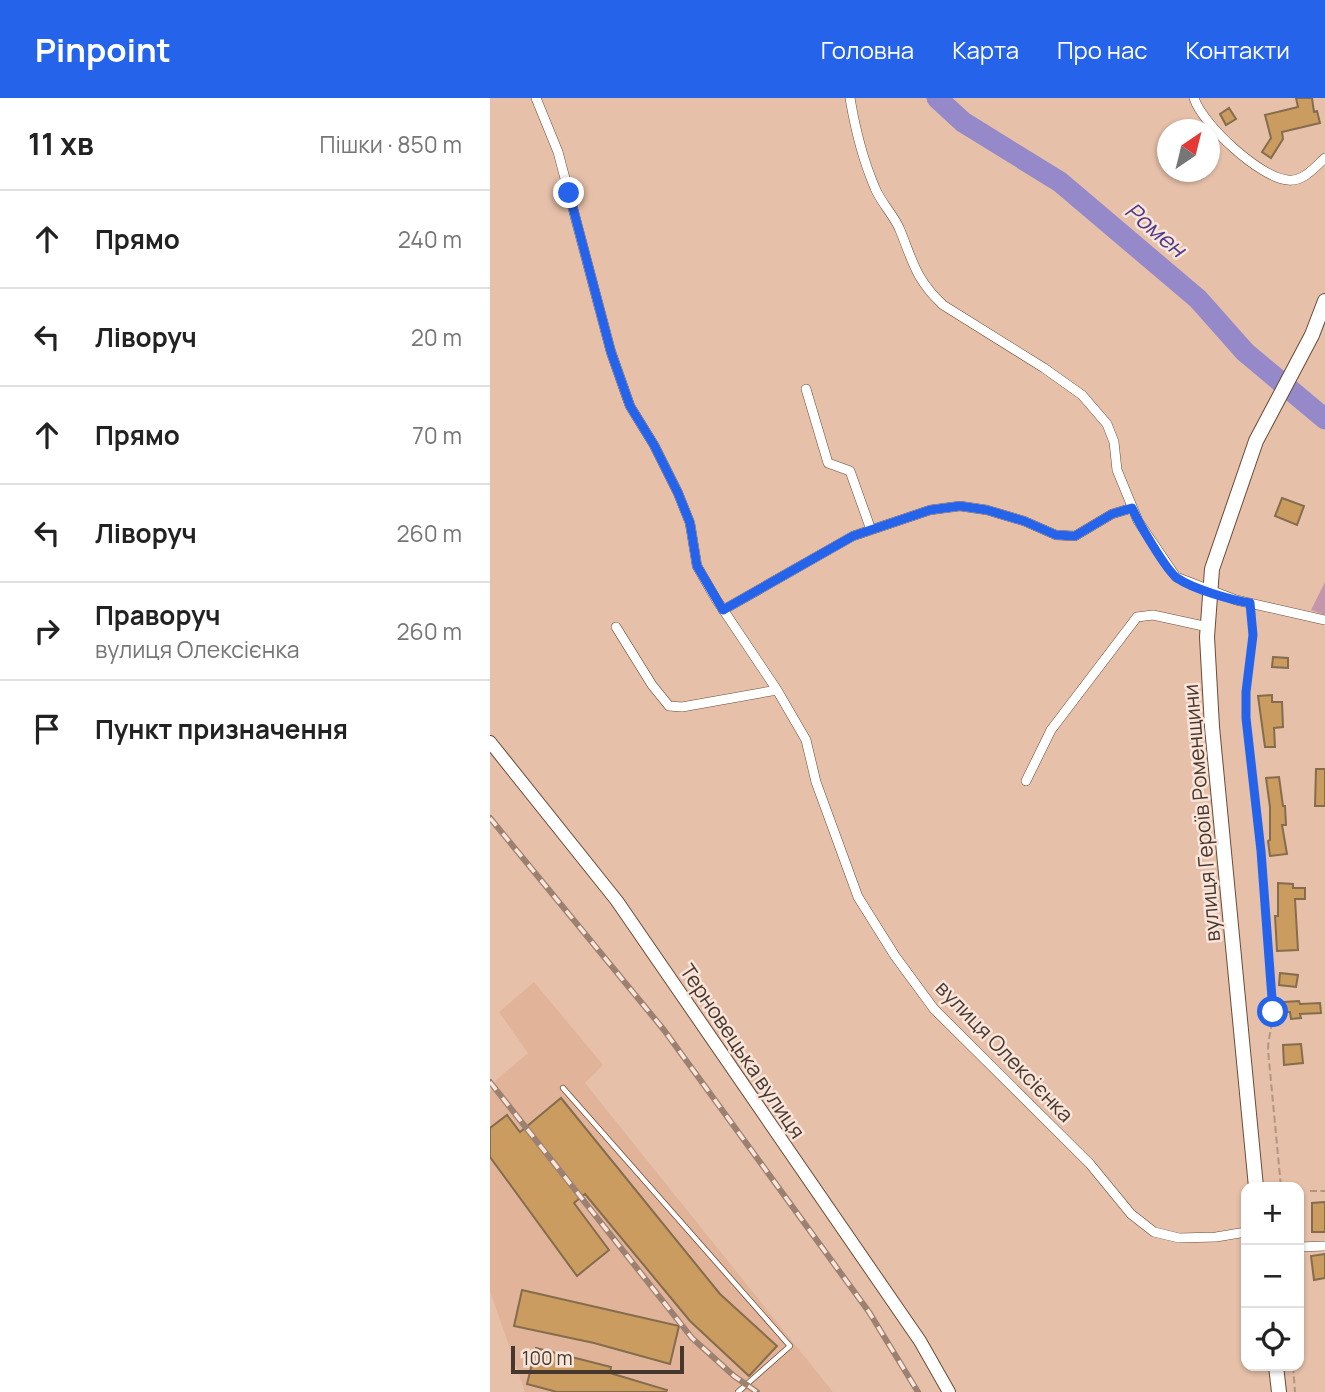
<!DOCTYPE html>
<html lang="uk">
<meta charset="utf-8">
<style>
:root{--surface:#fff;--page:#f2f2f2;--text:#222;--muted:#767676;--line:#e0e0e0;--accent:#2563eb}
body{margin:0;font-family:Manrope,sans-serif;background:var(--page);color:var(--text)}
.controls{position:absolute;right:21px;bottom:21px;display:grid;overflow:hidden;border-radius:14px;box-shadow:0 2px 5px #0004}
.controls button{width:63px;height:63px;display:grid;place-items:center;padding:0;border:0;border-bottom:2px solid var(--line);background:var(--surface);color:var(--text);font:35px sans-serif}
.compass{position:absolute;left:667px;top:21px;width:63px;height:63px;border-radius:50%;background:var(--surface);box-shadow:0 2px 5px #0004;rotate:35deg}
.scale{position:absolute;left:21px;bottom:18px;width:173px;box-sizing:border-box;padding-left:7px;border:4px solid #46372e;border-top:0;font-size:19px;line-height:24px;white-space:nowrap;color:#46372e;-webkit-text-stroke:5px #f9e5da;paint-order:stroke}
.stop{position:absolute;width:21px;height:21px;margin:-16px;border:5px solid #2563eb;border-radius:50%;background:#fff}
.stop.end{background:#2563eb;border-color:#fff;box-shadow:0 2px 7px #0008}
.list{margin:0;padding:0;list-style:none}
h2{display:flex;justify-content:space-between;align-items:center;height:91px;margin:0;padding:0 28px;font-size:30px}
h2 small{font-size:23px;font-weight:400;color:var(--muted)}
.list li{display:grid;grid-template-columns:46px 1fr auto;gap:21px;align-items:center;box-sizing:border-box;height:98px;padding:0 28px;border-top:2px solid var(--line)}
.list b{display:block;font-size:26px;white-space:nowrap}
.list p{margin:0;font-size:23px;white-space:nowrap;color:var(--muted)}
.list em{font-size:23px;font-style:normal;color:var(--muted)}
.icon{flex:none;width:38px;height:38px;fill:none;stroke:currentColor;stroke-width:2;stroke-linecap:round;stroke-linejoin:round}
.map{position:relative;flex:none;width:835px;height:1294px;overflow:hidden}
header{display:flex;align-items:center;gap:42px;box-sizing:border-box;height:98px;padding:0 35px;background:var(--accent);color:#fff}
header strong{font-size:33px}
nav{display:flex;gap:38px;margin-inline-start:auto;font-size:24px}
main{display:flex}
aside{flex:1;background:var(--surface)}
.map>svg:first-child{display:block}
.built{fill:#e1b49a}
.green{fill:#c396a9}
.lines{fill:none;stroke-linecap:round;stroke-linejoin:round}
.river{stroke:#9589ca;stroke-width:21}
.building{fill:#cb9c60;stroke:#846c4d;stroke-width:2}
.service-casing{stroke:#6b4b37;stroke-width:6}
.minor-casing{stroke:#6b4b37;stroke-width:10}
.secondary-casing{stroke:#6b4b37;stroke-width:14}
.primary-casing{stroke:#6b4b37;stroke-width:16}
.path{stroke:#b39481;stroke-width:2;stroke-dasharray:7 3.5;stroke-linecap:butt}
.service{stroke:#fff;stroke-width:4.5}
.minor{stroke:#fff;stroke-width:9}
.secondary{stroke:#fff;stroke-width:12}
.primary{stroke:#fff;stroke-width:14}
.rail-casing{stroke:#9c8070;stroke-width:6}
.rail{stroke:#f9e5da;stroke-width:3.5;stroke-dasharray:10;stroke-linecap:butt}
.route{stroke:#2563eb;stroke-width:9}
.labels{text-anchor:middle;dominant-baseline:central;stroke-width:5;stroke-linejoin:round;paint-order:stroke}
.street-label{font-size:21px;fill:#46372e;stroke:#f9e5da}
.water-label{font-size:23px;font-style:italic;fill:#4e3a88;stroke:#f9e5da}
</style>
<header>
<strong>Pinpoint</strong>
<nav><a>Головна</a><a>Карта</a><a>Про нас</a><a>Контакти</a></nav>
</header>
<main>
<aside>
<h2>11 хв<small>Пішки · 850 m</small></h2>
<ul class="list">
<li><svg class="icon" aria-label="ahead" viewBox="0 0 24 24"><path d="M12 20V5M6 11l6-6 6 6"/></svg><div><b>Прямо</b></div><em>240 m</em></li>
<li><svg class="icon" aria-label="left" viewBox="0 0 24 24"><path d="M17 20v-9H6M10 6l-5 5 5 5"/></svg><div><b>Ліворуч</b></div><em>20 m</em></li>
<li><svg class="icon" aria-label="ahead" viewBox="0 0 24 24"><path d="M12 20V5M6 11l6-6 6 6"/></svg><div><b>Прямо</b></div><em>70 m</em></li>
<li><svg class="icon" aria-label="left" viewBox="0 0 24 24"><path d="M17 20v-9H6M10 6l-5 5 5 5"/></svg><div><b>Ліворуч</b></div><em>260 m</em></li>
<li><svg class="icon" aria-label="right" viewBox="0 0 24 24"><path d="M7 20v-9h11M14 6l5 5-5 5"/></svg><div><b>Праворуч</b><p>вулиця Олексієнка</p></div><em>260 m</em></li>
<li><svg class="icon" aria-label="arrive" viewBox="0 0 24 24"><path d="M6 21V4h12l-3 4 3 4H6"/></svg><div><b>Пункт призначення</b></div></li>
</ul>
</aside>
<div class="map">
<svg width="835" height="1294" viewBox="0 0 835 1294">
<rect width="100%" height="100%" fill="#e6c0a9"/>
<path class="built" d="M44,884L113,967L95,985L343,1294H35L0,1193V994L6,982L38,955L9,914Z"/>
<path class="green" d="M835,484V517L821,512Z"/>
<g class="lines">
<path class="river" d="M447,0L473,24L570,84L708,201L755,254L835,321"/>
</g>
<path class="building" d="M806,0H822L824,14L827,13L830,25L792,34L793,41L781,60L772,54L781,40L775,17L808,9Z
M739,10L746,21L736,27L730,16Z
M792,400L814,408L807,427L785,418Z
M783,559L798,560V570L782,569Z
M782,597V604H792L793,629L784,630L785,649H775L768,598Z
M826,671H835V708H825Z
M789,679L793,708H795L796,727H792L797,756L780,758L778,743L780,742V709L776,680Z
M788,785L803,786V790H815V801H805L808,852L787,853L785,818H788Z
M790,875L808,877L806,889L789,887Z
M809,903L810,906L830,905L831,915L810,916L811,920L801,921L800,914H794V904Z
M811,946L813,965L794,967L793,947Z
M71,1000L230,1196L287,1248L259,1278L200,1223L95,1096L84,1105L119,1152L87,1178L0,1059V1030L17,1017L30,1034Z
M835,1104V1134H822V1105Z
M835,1156V1180L824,1182L821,1158Z
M32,1192L189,1228L180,1266L104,1245L24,1228Z
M46,1250L121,1269L120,1275L177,1292L176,1294H67L37,1286Z"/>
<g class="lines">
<g class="service-casing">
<path id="service" d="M73,990L300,1248L248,1294"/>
</g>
<g class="minor-casing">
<path id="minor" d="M46,0L68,54L121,254L140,308L164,347L188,395L200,425L207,468L226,501L287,592L316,642L326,684L368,799L405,858L444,911L600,1066L641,1116L664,1134L689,1140L726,1139L756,1134
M360,0C365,30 373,62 385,90C391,105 404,117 410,132C423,164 426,182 453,207L554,270L592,297L617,326L624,344L627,372L648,423L686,479L746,502L835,522
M704,0C712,26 770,80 798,82C813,84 825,69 835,60
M316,291L338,365L360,373L381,432
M233,512L363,438L440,412L470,408L497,412L534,423L566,437L585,438L622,416L642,410
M126,529L162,587L179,608L192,609L287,592
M536,683L561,632L647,519L663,517L718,529
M809,1149L835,1148"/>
</g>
<g class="secondary-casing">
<path id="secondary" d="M0,644L127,803L430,1243L459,1294"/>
</g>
<g class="primary-casing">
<path id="primary" d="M766,1089L722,629L717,539L722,471L766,343L822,237L835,203
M786,1268L789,1294"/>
</g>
<path class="path" d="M761,516C765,552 753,586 756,622C759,665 766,707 771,750C777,803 780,857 783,910C784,924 778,938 778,952L791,1089
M820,1093H835
M803,1268L805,1294"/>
<use href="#service" class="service"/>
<use href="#minor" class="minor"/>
<use href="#secondary" class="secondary"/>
<use href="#primary" class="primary"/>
<g class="rail-casing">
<path id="rail" d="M0,720L174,932L379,1214L428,1294
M0,984L202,1240L244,1278L267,1294"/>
</g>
<use href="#rail" class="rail"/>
</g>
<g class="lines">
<path class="route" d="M79,95L121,254L140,308L164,347L188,395L200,425L207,468L233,512L363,438L440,412L470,408L497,412L534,423L566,437L585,438L622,416L642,410C648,424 676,472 687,480C703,491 741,502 760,505L763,537L756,594V620L771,753L783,914"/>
</g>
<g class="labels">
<g class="street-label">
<text transform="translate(711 715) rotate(-95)">вулиця Героїв Роменщини</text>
<text transform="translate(253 953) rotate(56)">Терновецька вулиця</text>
<text transform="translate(515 953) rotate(46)">вулиця Олексієнка</text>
</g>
<g class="water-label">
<text transform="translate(666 131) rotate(40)">Ромен</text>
</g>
</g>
</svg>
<div class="controls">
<button>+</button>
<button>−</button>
<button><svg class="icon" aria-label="locate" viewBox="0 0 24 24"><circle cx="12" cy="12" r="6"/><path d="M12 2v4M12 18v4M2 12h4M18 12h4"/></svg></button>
</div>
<svg class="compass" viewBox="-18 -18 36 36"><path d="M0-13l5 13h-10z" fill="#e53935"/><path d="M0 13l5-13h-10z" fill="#767676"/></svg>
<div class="scale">100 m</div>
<div class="stop" style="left:783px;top:914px"></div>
<div class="stop end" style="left:79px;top:95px"></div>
</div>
</main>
